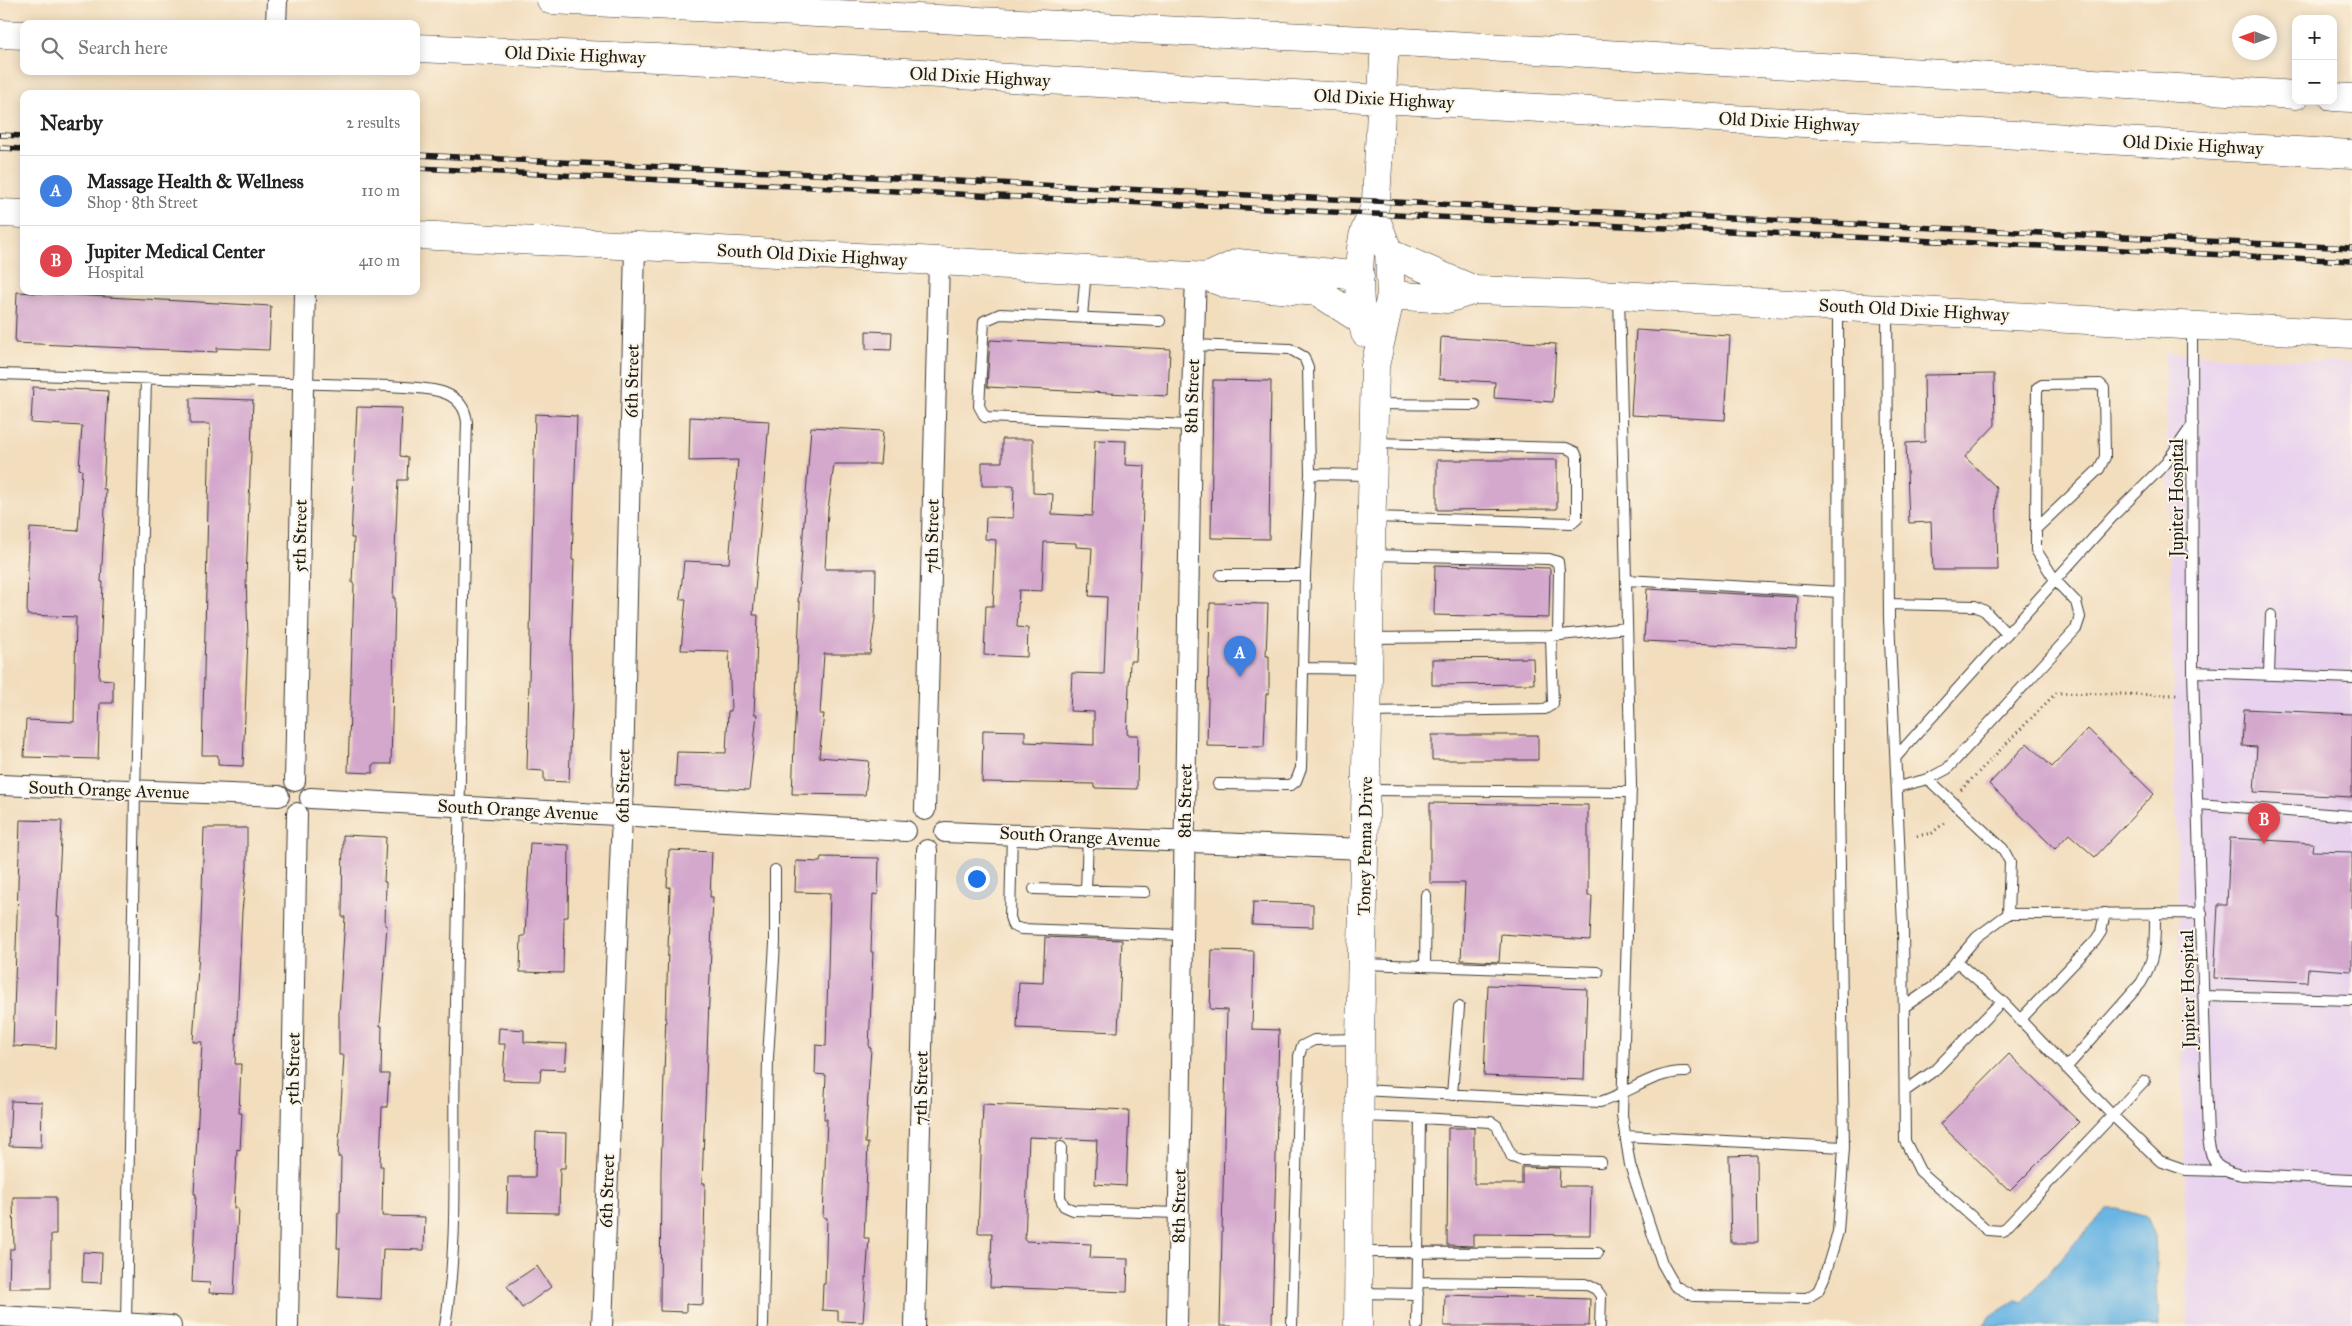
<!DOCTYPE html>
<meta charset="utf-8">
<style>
:root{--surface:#fff;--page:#f6f6f6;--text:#222;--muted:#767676;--line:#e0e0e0;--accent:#db2777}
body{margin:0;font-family:"IM FELL Great Primer",serif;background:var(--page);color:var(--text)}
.controls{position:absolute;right:15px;top:15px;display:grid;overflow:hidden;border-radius:10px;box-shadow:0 2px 12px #0003}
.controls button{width:45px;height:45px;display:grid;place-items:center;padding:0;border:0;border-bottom:1px solid var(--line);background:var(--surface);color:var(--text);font:25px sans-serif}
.compass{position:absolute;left:2232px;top:15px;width:45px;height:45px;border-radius:50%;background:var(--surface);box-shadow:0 2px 12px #0003;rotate:271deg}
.you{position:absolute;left:976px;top:878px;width:18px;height:18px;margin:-12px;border:4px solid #fff;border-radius:50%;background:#1a73e8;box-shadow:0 0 0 8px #1a73e833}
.badge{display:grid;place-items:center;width:32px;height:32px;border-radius:50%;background:var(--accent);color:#fff;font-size:16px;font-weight:700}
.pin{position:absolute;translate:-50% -41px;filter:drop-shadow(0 1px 2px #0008)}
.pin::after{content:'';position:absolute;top:26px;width:18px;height:15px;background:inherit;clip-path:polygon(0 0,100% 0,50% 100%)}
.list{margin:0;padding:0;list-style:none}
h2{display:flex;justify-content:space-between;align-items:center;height:65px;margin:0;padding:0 20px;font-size:21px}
h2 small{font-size:16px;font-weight:400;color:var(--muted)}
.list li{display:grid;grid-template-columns:32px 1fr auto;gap:15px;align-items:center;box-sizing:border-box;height:70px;padding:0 20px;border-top:1px solid var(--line)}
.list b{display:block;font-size:19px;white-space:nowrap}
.list p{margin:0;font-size:16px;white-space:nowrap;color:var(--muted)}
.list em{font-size:16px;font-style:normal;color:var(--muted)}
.icon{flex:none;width:28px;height:28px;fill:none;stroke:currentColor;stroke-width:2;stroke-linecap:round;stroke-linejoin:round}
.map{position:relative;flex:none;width:2352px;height:1326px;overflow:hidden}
.search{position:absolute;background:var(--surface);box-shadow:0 2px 12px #0003;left:20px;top:20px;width:400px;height:55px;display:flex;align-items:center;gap:12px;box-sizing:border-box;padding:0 18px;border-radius:10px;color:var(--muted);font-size:19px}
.panel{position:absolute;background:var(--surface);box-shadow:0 2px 12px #0003;left:20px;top:90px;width:400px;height:205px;border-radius:10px}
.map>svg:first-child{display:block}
.built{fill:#e8d2ef}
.water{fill:#6ab5e3;stroke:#436880}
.building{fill:#d4a8cd}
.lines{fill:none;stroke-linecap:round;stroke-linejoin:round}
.lane-casing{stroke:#3c3934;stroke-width:12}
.street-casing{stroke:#3c3934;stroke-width:22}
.secondary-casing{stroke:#3c3934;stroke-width:29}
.path{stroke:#3c3934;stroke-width:3;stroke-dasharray:1 4;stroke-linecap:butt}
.lane{stroke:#fff;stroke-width:10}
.street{stroke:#fff;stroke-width:20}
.secondary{stroke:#fff;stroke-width:28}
.rail-casing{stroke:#1c1c1c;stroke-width:5.5}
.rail{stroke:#fcf5e5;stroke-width:4;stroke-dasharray:11;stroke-linecap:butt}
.labels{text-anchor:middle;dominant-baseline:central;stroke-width:4;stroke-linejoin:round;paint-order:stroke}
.street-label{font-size:18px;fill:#1c1c1c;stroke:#fcf5e5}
</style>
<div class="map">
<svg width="2352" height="1326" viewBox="0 0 2352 1326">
<rect width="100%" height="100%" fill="#fcf5e5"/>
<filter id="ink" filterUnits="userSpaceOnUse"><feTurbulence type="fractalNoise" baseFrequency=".02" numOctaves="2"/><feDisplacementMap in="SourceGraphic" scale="10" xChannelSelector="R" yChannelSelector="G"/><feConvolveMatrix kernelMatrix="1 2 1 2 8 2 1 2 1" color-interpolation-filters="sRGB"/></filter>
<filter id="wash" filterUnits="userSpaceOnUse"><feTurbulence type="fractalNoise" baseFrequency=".0096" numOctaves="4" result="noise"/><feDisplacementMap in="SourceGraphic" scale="20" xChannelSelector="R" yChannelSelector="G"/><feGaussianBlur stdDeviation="1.12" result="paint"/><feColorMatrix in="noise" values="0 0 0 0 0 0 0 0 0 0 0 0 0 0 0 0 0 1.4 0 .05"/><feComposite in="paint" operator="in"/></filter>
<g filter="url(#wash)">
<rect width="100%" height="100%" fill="#f2ddbd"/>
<path class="built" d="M2165,353L2352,363V1326H2188Z"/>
<path class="water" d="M2108,1209H2118L2147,1217L2155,1236L2159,1326H1983L1990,1316L2016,1300L2023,1302C2052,1270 2077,1238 2108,1209Z"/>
<g id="blocks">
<path class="building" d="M17,292L271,306L269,350L217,348V352L15,343Z
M1636,330L1730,336L1725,420L1631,415Z
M866,331L892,332L891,350L866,349Z
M1441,337L1556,344L1553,402L1494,398L1495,382L1439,379Z
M990,340L1170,349L1168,396L987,387Z
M1994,374L1995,425L1965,457L1996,487L1998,570H1933L1931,522L1909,523L1906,443L1925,442L1924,375Z
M1213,380L1271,381L1269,539L1211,538Z
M33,387L108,391L103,489H106L101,582H103L99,679L113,680V703H100L98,759L24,757L26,720L74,722L76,617L27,615L28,564L30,528L78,531L82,470L79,469L82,426L31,423Z
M190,398L253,400L246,579L248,638L243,766L218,765V755H202L210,424H190Z
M357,407L402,408L400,456L408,457L407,480H398L393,598H395L391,764H373V773L348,772L354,584L352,583L354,538H351Z
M535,414L577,416L572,560H574L571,647L572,702L569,782L544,781V771L527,770Z
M690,417L769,421L753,615H758L754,714H757L749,790L675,786L677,752L726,753L728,711H731L729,651L681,650L686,599H680L684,561L729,563L738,460L689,461Z
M811,427L883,431L880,464H834L828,510L825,569H876L875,619L870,654H824L820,714H824L819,757L869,761L865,795L792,794L800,602H798Z
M1002,439H1033V493L1053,494L1052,514L1092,516L1095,440L1126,441L1125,465L1145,466L1136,661H1130L1127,735H1138L1137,789L1094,788V784L982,782L983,730L1025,731V742L1094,745V712L1070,711L1072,673L1104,674L1107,597L1089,596L1092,548L1076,547V543L1044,542L1042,591L1019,590L1017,627L1028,628L1027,657L984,655L986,606H993L996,540L985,539L986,517L1013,518L1014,486H982V462H1002Z
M1437,460H1557V509L1437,510Z
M1435,565L1550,568L1549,618L1434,615Z
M1647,589L1798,597L1796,648L1644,641Z
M1210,603L1268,604L1266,656H1269V694H1266L1264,747L1207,746Z
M1533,658L1534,684L1432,685V659Z
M2244,709L2352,714V797L2254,792L2257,747L2242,746Z
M2088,729L2154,794L2095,857L2069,834L2055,849L1989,784L2027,743L2052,767Z
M1432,735H1538V760H1432Z
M1430,803L1588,805V896H1592L1590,940L1501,934L1499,962L1461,960L1465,883H1430Z
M20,820L62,821L57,916H59L56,1048L13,1046Z
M204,828H247V866L242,911L235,1064H241L239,1113H242L240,1150L237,1149L234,1208H238L234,1294L209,1293L210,1283L192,1282L196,1194H194L202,1042H193L201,923Z
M343,835L386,837L384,882H386L385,925H387L380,1026H382L381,1074H389L387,1107H382L380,1166H383L382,1216L425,1217L424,1250L383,1249L381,1299L338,1297L340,1248H337L338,1213H340L341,1157H338L344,1055H339V1013L345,917H342Z
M2230,838L2313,843L2312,851L2352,852V971L2308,968L2307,982L2214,978L2218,905H2227Z
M530,843L569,845L568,917H564L563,973L520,972L521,936H525Z
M669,850L712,852L710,897H713L702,1183H705L703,1305L686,1304V1312L660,1311L661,1170L670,887H667Z
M821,857L879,858L878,895L873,894L871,952H873L869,1048H871L865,1143H868L864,1238H869L863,1322L838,1321V1311L822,1310L823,1284H825L827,1218L823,1217L827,1119H824L826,1075L815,1074L816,1045L826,1046L830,893L795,892L796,861L820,862Z
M1253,902L1313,904V927L1252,925Z
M1045,937L1122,940L1118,1032L1017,1028L1019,982L1043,983Z
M1212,950L1254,951L1252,1029L1279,1030L1272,1326H1220L1227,1010L1210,1009Z
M1488,985L1587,989L1584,1080L1484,1076Z
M499,1028L524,1030V1042L567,1044L565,1070L541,1069L540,1081L503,1080L505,1044H498Z
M2009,1054L2079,1122L2010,1191L1940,1124Z
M11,1101L42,1102L41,1147L9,1146Z
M983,1104L1129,1110L1126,1186L1095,1184L1097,1140L1029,1137L1025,1241L1091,1244L1090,1258L1128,1259L1127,1292L990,1287L992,1233H978Z
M1448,1128H1474V1184H1522V1167L1560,1168L1559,1186H1591L1590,1235L1473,1234V1246L1447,1245Z
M536,1132L566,1133L565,1168H560L559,1213L507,1212L508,1177H535Z
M1757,1155L1758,1243H1731L1729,1156Z
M13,1197H56V1234H51V1288H9L10,1249H14Z
M83,1252L102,1253L101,1283L82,1282Z
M537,1266L551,1287L522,1308L507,1286Z
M1445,1295L1590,1299L1589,1326H1444Z"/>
</g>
</g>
<g filter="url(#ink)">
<use href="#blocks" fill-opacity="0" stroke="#3c3934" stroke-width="1"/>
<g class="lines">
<g class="lane-casing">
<path id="lane" d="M1619,295L1631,785L1622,1115L1630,1165L1662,1263L1675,1286L1694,1296L1807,1298L1818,1291L1824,1278L1838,1232L1844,1147L1839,798L1838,307
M1887,309L1889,619L1903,926L1905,1141L1920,1171L1987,1230L2003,1231L2145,1081
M1082,317L1086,270
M1160,321L1000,314L984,321L979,406L985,417L1191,425
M2192,327L2193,672L2208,1138C2212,1164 2215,1169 2242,1175L2352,1180
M1194,345L1290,349L1304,357L1308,367L1310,474L1305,575L1301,768L1296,781L1291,785L1218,784
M0,374L389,386C419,389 463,384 467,422C461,631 460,840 455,1049C452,1142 460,1234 445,1326
M1375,404L1475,405
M1310,474L1371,475
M1372,517L1572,523L1577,519V457L1575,452L1566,448L1374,443
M1371,555L1549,559L1558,562L1559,571L1558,635
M1221,575H1305
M1626,580L1839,592
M1889,604L1975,606L1985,611L2007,634
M1371,638L1551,636L1627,628
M1305,668L1366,669
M2193,672L2352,678
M2269,674L2271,615
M1368,712L1545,709L1553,704L1551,636
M1896,757L2115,514L2166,463L2193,424
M1928,779L2003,849L2010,862L2008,914
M1897,787L1928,779L1947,769L2076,629L2080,617L2076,602L2055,580L2036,550V529L2037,388L2042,385L2100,384L2104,388L2105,457L2099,469L2036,529
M1367,790L1631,792
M2198,804L2352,816
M1012,833L1010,917L1013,926L1021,929L1183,935
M1034,889L1145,892
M1086,891L1088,837
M1956,961L2002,1001L2112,1115L2160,1161L2186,1170L2224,1171
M1363,964L1598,972
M1425,966L1426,895
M2204,996L2352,1000
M1904,1007L1936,985L1977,937L2008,914L2202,913
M2020,1020L2095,941L2101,932L2105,913
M2066,1068L2141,983C2156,958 2155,942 2155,913
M1360,1090L1600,1102C1630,1093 1654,1071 1686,1072
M1905,1091L1935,1070L2002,1001
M1452,1095L1459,1007
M1360,1116L1420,1118L1417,1326
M1420,1118L1491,1122L1497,1126L1512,1157L1521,1160L1601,1162
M1625,1136L1844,1147
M1061,1147L1060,1197L1064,1206L1073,1210L1179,1213
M1359,1252L1598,1253
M1418,1282L1585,1284L1596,1289L1601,1296L1600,1326
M1359,1293L1418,1294
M126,1324L135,791L146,379
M763,1326L768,1058L775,943V870
M1292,1326L1299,1056L1302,1046L1314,1040L1359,1039"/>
</g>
<g class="street-casing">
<path id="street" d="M276,24L277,0
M295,781L305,291
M0,785L279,796
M310,798L906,831
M925,810L939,261
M945,832L1365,849
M0,1316L171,1326
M288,1326L297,813
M602,1326L622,815L635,246
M915,1326L927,850
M1177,1326L1191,425L1196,276"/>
</g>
<g class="secondary-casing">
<path id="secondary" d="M551,0L1385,41L2296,95
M0,34L24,35
M416,48L657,58L2352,154
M2333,97L2352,98
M0,213L24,214
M416,235L939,261L1208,277L1230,285L1318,292L1361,320
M1389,253L1475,290
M1208,277L1238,263L1360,276
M1391,295L1447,299L1475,290L1619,295L2352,334
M1365,333C1358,307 1357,264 1363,237C1366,224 1374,215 1376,201L1385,41
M1358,1326L1360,1039L1375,366L1391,295L1389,253L1374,214"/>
</g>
<path class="path" d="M1961,790L2056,693L2179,695
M1917,836L1932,833L1944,823"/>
<use href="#lane" class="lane"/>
<use href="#street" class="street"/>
<use href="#secondary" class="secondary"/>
<g class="rail-casing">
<path id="rail" d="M0,135L24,136
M0,148L24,149
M416,155L2352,248
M416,168L2352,261"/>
</g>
<use href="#rail" class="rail"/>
</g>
</g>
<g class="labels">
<g class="street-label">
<text transform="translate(575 55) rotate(2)">Old Dixie Highway</text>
<text transform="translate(980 77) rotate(3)">Old Dixie Highway</text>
<text transform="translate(1384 99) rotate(3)">Old Dixie Highway</text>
<text transform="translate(1789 122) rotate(3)">Old Dixie Highway</text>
<text transform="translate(2193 145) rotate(3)">Old Dixie Highway</text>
<text transform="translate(812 255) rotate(3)">South Old Dixie Highway</text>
<text transform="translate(1914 310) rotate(3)">South Old Dixie Highway</text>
<text transform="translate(632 381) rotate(-89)">6th Street</text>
<text transform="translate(1192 396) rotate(-88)">8th Street</text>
<text transform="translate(2177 498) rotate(-90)">Jupiter Hospital</text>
<text transform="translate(300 536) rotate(-89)">5th Street</text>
<text transform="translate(932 536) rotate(-89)">7th Street</text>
<text transform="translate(623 786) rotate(-89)">6th Street</text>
<text transform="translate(109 790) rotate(2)">South Orange Avenue</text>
<text transform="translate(1185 801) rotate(-89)">8th Street</text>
<text transform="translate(518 810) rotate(3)">South Orange Avenue</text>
<text transform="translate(1080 837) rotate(3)">South Orange Avenue</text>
<text transform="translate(1365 846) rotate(-89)">Toney Penna Drive</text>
<text transform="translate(2188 989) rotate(-91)">Jupiter Hospital</text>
<text transform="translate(293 1069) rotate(-89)">5th Street</text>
<text transform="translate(921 1088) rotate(-89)">7th Street</text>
<text transform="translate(607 1191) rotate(-88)">6th Street</text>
<text transform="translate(1179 1206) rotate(-89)">8th Street</text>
</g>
</g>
</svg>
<div class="controls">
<button>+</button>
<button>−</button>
</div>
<svg class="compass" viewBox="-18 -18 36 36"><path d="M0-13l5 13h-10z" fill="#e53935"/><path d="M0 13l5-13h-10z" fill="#767676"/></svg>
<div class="you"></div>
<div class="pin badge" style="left:1240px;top:677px;background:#3f7fe0">A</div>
<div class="pin badge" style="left:2264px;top:844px;background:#e0444e">B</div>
<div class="search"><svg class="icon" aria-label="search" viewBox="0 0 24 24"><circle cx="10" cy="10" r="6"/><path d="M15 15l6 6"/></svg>Search here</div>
<section class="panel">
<h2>Nearby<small>2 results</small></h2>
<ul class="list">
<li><span class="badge" style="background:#3f7fe0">A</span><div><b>Massage Health &amp; Wellness</b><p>Shop · 8th Street</p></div><em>110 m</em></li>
<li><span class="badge" style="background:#e0444e">B</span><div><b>Jupiter Medical Center</b><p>Hospital</p></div><em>410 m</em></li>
</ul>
</section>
</div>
